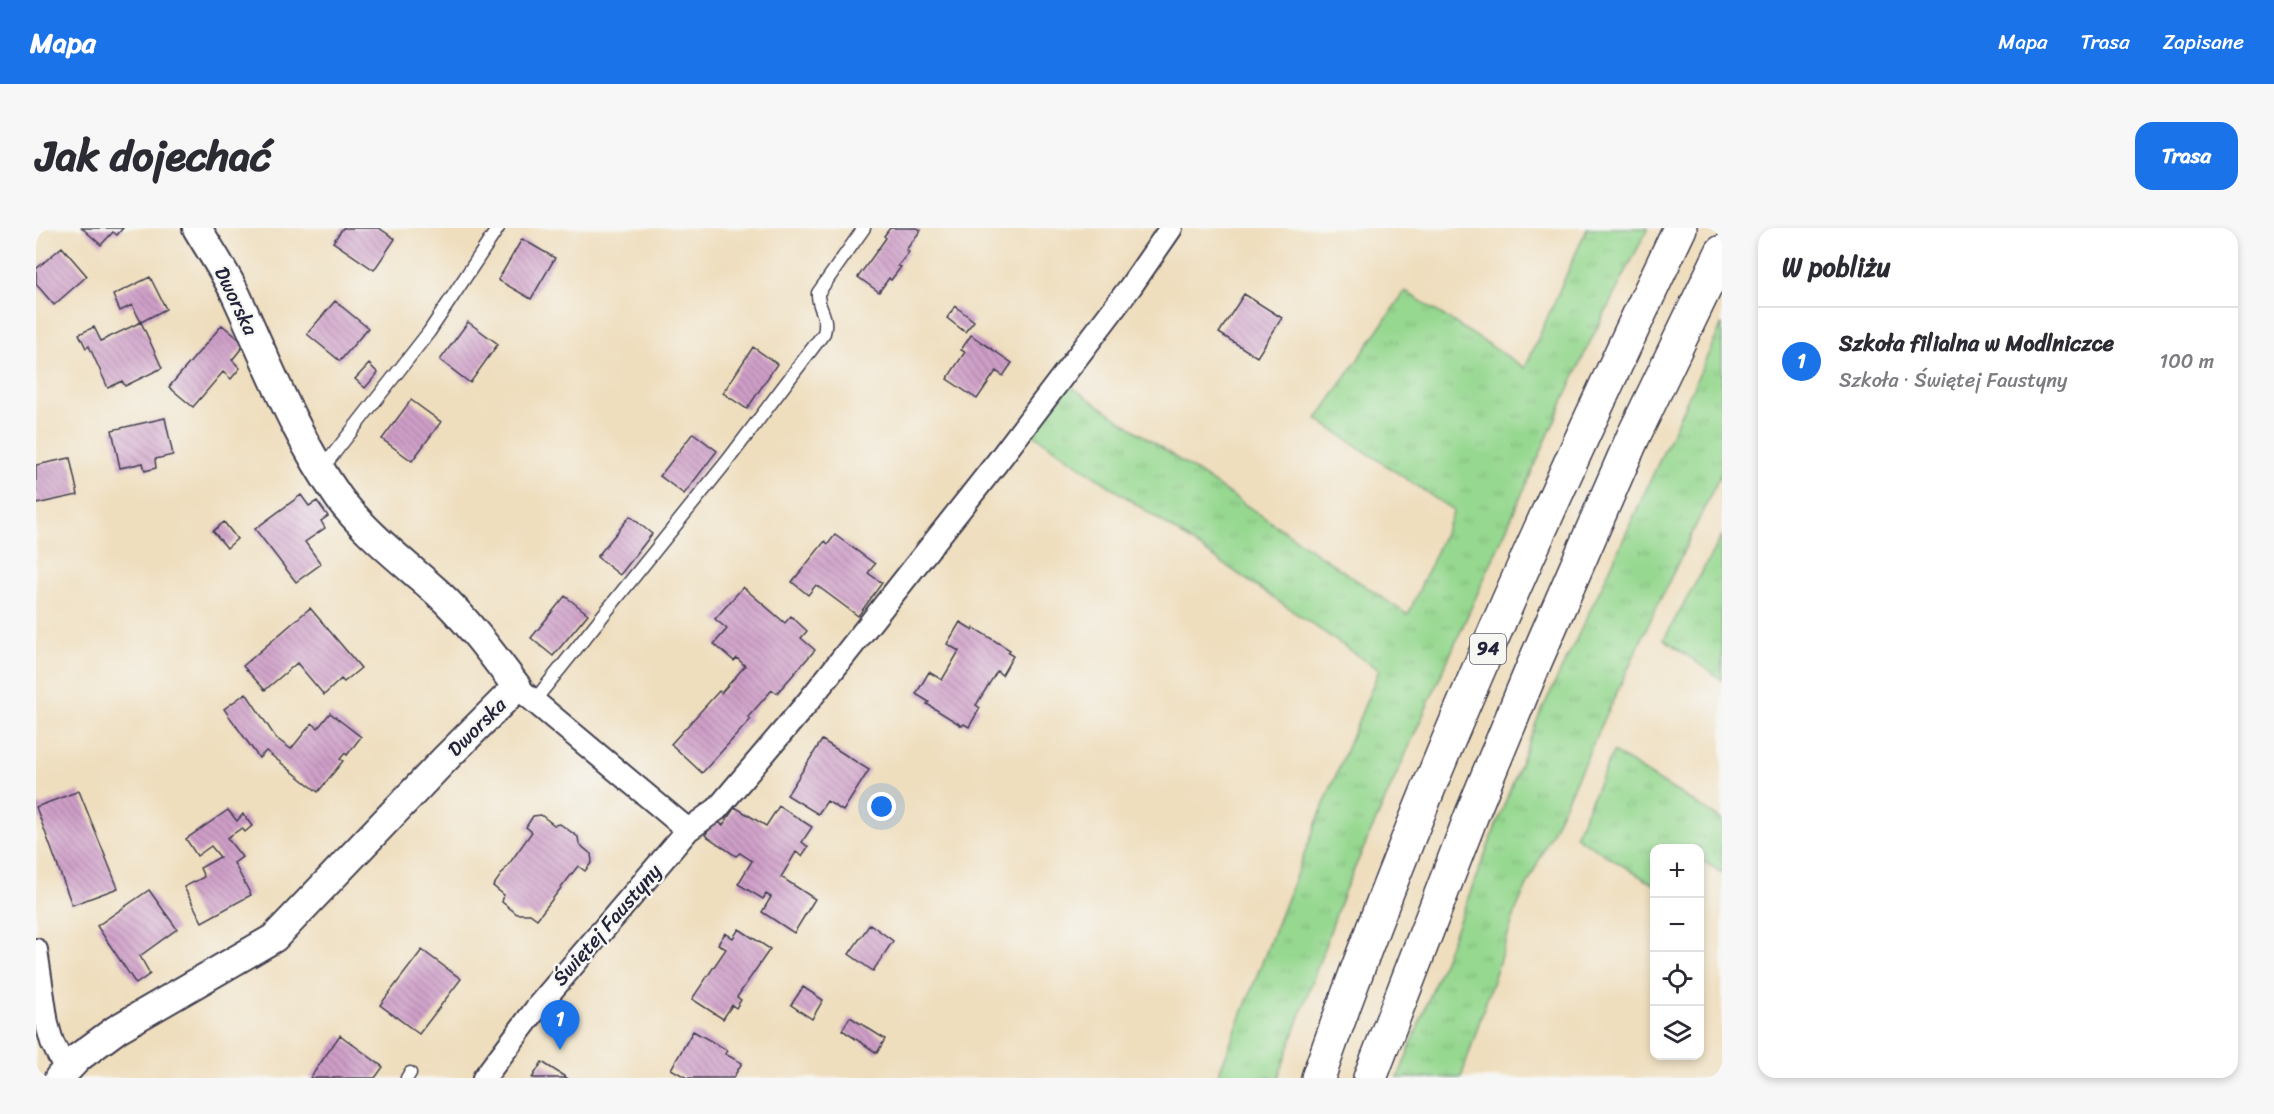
<!DOCTYPE html>
<html lang="pl">
<meta charset="utf-8">
<style>
:root{--surface:#fff;--page:#f7f7f7;--text:#2b2b33;--muted:#7c7c81;--line:#e1e1e2;--accent:#1a73e8}
body{margin:0;font-family:Sriracha,sans-serif;background:var(--page);color:var(--text)}
.controls{position:absolute;right:18px;bottom:18px;display:grid;overflow:hidden;border-radius:12px;box-shadow:0 3px 9px #0003}
.controls button{width:54px;height:54px;display:grid;place-items:center;padding:0;border:0;border-bottom:2px solid var(--line);background:var(--surface);color:var(--text);font:30px sans-serif}
.you{position:absolute;left:846px;top:579px;width:21px;height:21px;margin:-15px;border:4px solid #fff;border-radius:50%;background:#1a73e8;box-shadow:0 0 0 9px #1a73e833}
.badge{display:grid;place-items:center;width:39px;height:39px;border-radius:50%;background:var(--accent);color:#fff;font-size:20px;font-weight:700}
.pin{position:absolute;translate:-50% -50px;filter:drop-shadow(0 2px 3px #0008)}
.pin::after{content:'';position:absolute;top:32px;width:21px;height:18px;background:inherit;clip-path:polygon(0 0,100% 0,50% 100%)}
.list{margin:0;padding:0;list-style:none}
h2{display:flex;justify-content:space-between;align-items:center;height:78px;margin:0;padding:0 24px;font-size:26px}
h2 small{font-size:20px;font-weight:400;color:var(--muted)}
.list li{display:grid;grid-template-columns:39px 1fr auto;gap:18px;align-items:center;box-sizing:border-box;height:108px;padding:0 24px;border-top:2px solid var(--line)}
.list b{display:block;font-size:22px;white-space:nowrap}
.list p{margin:0;font-size:20px;white-space:nowrap;color:var(--muted)}
.list em{font-size:20px;font-style:normal;color:var(--muted)}
.icon{flex:none;width:33px;height:33px;fill:none;stroke:currentColor;stroke-width:2;stroke-linecap:round;stroke-linejoin:round}
.map{position:relative;flex:none;width:1686px;height:850px;overflow:hidden;border-radius:18px}
header{display:flex;align-items:center;gap:36px;box-sizing:border-box;height:84px;padding:0 30px;background:var(--accent);color:#fff}
header strong{font-size:28px}
nav{display:flex;gap:33px;margin-inline-start:auto;font-size:21px}
.intro{display:flex;align-items:center;justify-content:space-between;box-sizing:border-box;height:144px;padding:0 36px}
h1{margin:0;font-size:42px}
.button{padding:15px 27px;border-radius:18px;background:var(--accent);color:#fff;font-size:21px;font-weight:700}
main{display:flex;gap:36px;padding:0 36px}
aside{flex:1;background:var(--surface);border-radius:18px;box-shadow:0 3px 9px #0003}
.map>svg:first-child{display:block}
.grass{fill:url(#grass-tufts);stroke:#5c7d66;stroke-width:1.5}
.building{fill:url(#building-back-hatch)}
.lines{fill:none;stroke-linecap:round;stroke-linejoin:round}
.service-casing{stroke:#413e4f;stroke-width:15}
.minor-casing{stroke:#413e4f;stroke-width:26}
.tertiary-casing{stroke:#413e4f;stroke-width:32}
.trunk-casing{stroke:#413e4f;stroke-width:36}
.service{stroke:#fff;stroke-width:12}
.minor{stroke:#fff;stroke-width:22}
.tertiary{stroke:#fff;stroke-width:28}
.trunk{stroke:#fff;stroke-width:33}
.labels{text-anchor:middle;dominant-baseline:central;stroke-width:5;stroke-linejoin:round;paint-order:stroke}
.shield{fill:#f6f6f2;stroke:#626272;stroke-width:1.5}
.shield-label{font-size:18px;font-weight:bold;fill:#22223b}
.street-label{font-size:20px;fill:#22223b;stroke:#f6f6f2}
</style>
<header>
<strong>Mapa</strong>
<nav><a>Mapa</a><a>Trasa</a><a>Zapisane</a></nav>
</header>
<div class="intro"><h1>Jak dojechać</h1><a class="button">Trasa</a></div>
<main>
<div class="map">
<svg width="1686" height="850" viewBox="0 0 1686 850">
<defs>
<pattern id="grass-tufts" width="24" height="20" patternUnits="userSpaceOnUse" patternTransform="scale(1.5)"><rect width="24" height="20" fill="#96d890"/><path d="M3 7l-1-3M5 7V3M7 7l1-3M15 17l-1-3M17 17v-4M19 17l1-3" fill="none" stroke="#81b97d"/></pattern>
<pattern id="building-back-hatch" width="6" height="6" patternUnits="userSpaceOnUse" patternTransform="scale(1.5)"><rect width="6" height="6" fill="#cf9fc8"/><path d="M-1 5l2 2M0 0l6 6M5-1l2 2" fill="none" stroke="#a881a4"/></pattern>
</defs>
<rect width="100%" height="100%" fill="#f6f6f2"/>
<filter id="ink" filterUnits="userSpaceOnUse"><feTurbulence type="fractalNoise" baseFrequency=".0167" numOctaves="2"/><feDisplacementMap in="SourceGraphic" scale="12" xChannelSelector="R" yChannelSelector="G"/><feConvolveMatrix kernelMatrix="1 2 1 2 8 2 1 2 1" color-interpolation-filters="sRGB"/></filter>
<filter id="wash" filterUnits="userSpaceOnUse"><feTurbulence type="fractalNoise" baseFrequency=".008" numOctaves="4" result="noise"/><feDisplacementMap in="SourceGraphic" scale="24" xChannelSelector="R" yChannelSelector="G"/><feGaussianBlur stdDeviation="1.35" result="paint"/><feColorMatrix in="noise" values="0 0 0 0 0 0 0 0 0 0 0 0 0 0 0 0 0 1.4 0 .05"/><feComposite in="paint" operator="in"/></filter>
<g filter="url(#wash)">
<rect width="100%" height="100%" fill="#efdebe"/>
<path class="grass" d="M1551,0H1612L1553,116L1308,664L1242,850H1181L1280,596L1343,442L996,205L1034,158L1372,387L1418,283L1281,191L1369,63L1489,140Z
M1686,96V243L1615,391L1481,679L1425,850H1362L1502,490L1565,360Z
M1686,308V452L1628,411Z
M1577,524L1686,592V645L1664,631V620H1618V657L1539,608Z"/>
<g id="blocks">
<path class="building" d="M46,0H87L81,7L77,4L65,17Z
M307,0H343L359,11L338,42L297,14Z
M854,0H881L885,2L870,22L873,24L862,38L865,39L855,52L853,50L843,64L822,49L850,10L848,8Z
M486,11L519,30L495,71L462,52Z
M26,19L51,48L18,77L0,56V41Z
M114,49L130,81L105,94L96,77L84,83L77,67Z
M1208,66L1246,90L1221,129L1183,105Z
M299,73L332,100L304,133L271,106Z
M919,78L938,93L929,104L911,90Z
M105,94L126,140L89,158L86,153L72,160L53,118L50,120L43,106L58,99L65,113Z
M432,94L462,116L434,155L404,132Z
M186,97L209,116L196,132L204,140L195,151L187,144L157,179L133,159Z
M935,107L976,135L967,148L960,143L941,171L911,151L929,124L925,122Z
M717,119L741,136L711,181L687,165Z
M333,136L342,145L329,160L319,151Z
M375,172L405,194L376,233L346,211Z
M129,190L137,227L119,231L120,240L109,243L107,235L84,240L76,202Z
M657,205L681,223L648,266L624,248Z
M34,230L42,267L0,276V237Z
M265,267L273,278L281,273L292,288L285,293L289,300L269,314L285,336L260,354L219,301Z
M594,288L616,306L584,347L561,329Z
M188,294L201,311L191,320L177,303Z
M799,307L839,336L832,345L846,355L822,388L780,357L772,367L756,354L789,313L792,316Z
M707,359L749,395L755,388L771,403L765,410L779,422L741,465L736,462L712,489L715,491L666,545L635,516L683,463L685,465L709,438L701,430L698,433L678,416L691,401L679,391Z
M529,368L552,386L517,428L495,410Z
M274,380L325,440L308,454L305,451L288,467L261,435L229,462L207,438Z
M924,394L937,402L938,400L974,422L972,425L977,428L966,447L961,443L940,477L944,480L933,499L928,496L926,498L891,476L893,474L880,466L893,444L906,452L923,423L911,416Z
M210,465L240,510L255,521L276,495L282,500L294,485L325,509L311,527L309,525L304,531L307,533L282,564L230,523L223,530L188,481Z
M786,512L833,542L807,583L791,573L782,586L751,567Z
M43,563L82,660L36,677L0,579Z
M743,578L776,599L766,614L772,619L766,628L760,624L745,649L779,671L758,705L726,684L735,669L730,666L727,671L702,656L716,633L704,625L700,628L669,607L680,593L687,597L699,579L730,598Z
M192,582L201,593L207,586L216,598L209,604L206,600L191,610L206,629L198,635L215,667L166,694L148,659L168,649L164,640L184,629L175,618L161,628L150,611Z
M505,587L518,597L524,596L542,609L543,616L555,626L556,634L549,643L542,638L501,691L494,686H481L466,674L468,667L457,658L496,604L490,599L497,588Z
M113,662L141,701L104,728L114,746L100,756L61,698Z
M834,696L857,713L837,743L813,726Z
M703,701L734,721L701,769L705,772L700,780L696,777L687,791L656,771L690,721L682,716L689,705L697,710Z
M386,722L425,751L383,806L344,777Z
M767,759L787,772L776,791L755,777Z
M814,789L849,811L841,825L806,802Z
M657,803L691,822L689,826L706,835L697,850H651L635,841Z
M304,807L347,839L339,850H274Z
M506,834L531,850H496Z"/>
</g>
</g>
<g filter="url(#ink)">
<use href="#blocks" fill-opacity="0" stroke="#413e4f" stroke-width="1.5"/>
<g class="lines">
<g class="service-casing">
<path id="service" d="M285,242L393,104L462,0
M498,473L692,232L788,105C793,87 781,81 782,65L828,0
M371,850L374,845"/>
</g>
<g class="minor-casing">
<path id="minor" d="M481,459L652,602
M0,722L11,796L16,814L30,842
M448,850L503,777L652,602L681,581L771,475L963,232L1095,58L1135,0"/>
</g>
<g class="tertiary-casing">
<path id="tertiary" d="M23,850L43,829L81,801L238,710L408,532L481,459C456,426 432,393 402,365C371,337 327,303 303,270C259,208 232,136 200,67C189,44 174,22 161,0"/>
</g>
<g class="trunk-casing">
<path id="trunk" d="M1282,850C1384,559 1512,278 1644,0
M1334,850L1436,586L1499,434L1597,209L1686,24"/>
</g>
<use href="#service" class="service"/>
<use href="#minor" class="minor"/>
<use href="#tertiary" class="tertiary"/>
<use href="#trunk" class="trunk"/>
</g>
</g>
<g class="labels">
<rect class="shield" x="1434" y="406" width="36" height="30" rx="4.5"/>
<g class="shield-label">
<text x="1452" y="421">94</text>
</g>
<g class="street-label">
<text transform="translate(200 73) rotate(64)">Dworska</text>
<text transform="translate(441 499) rotate(-45)">Dworska</text>
<text transform="translate(571 697) rotate(-49)">Świętej Faustyny</text>
</g>
</g>
</svg>
<div class="controls">
<button>+</button>
<button>−</button>
<button><svg class="icon" aria-label="locate" viewBox="0 0 24 24"><circle cx="12" cy="12" r="6"/><path d="M12 2v4M12 18v4M2 12h4M18 12h4"/></svg></button>
<button><svg class="icon" aria-label="layers" viewBox="0 0 24 24"><path d="M12 4l9 5-9 5-9-5zM3 14l9 5 9-5"/></svg></button>
</div>
<div class="you"></div>
<div class="pin badge" style="left:524px;top:822px">1</div>
</div>
<aside>
<h2>W pobliżu<small></small></h2>
<ul class="list">
<li><span class="badge">1</span><div><b>Szkoła filialna w Modlniczce</b><p>Szkoła · Świętej Faustyny</p></div><em>100 m</em></li>
</ul>
</aside>
</main>
